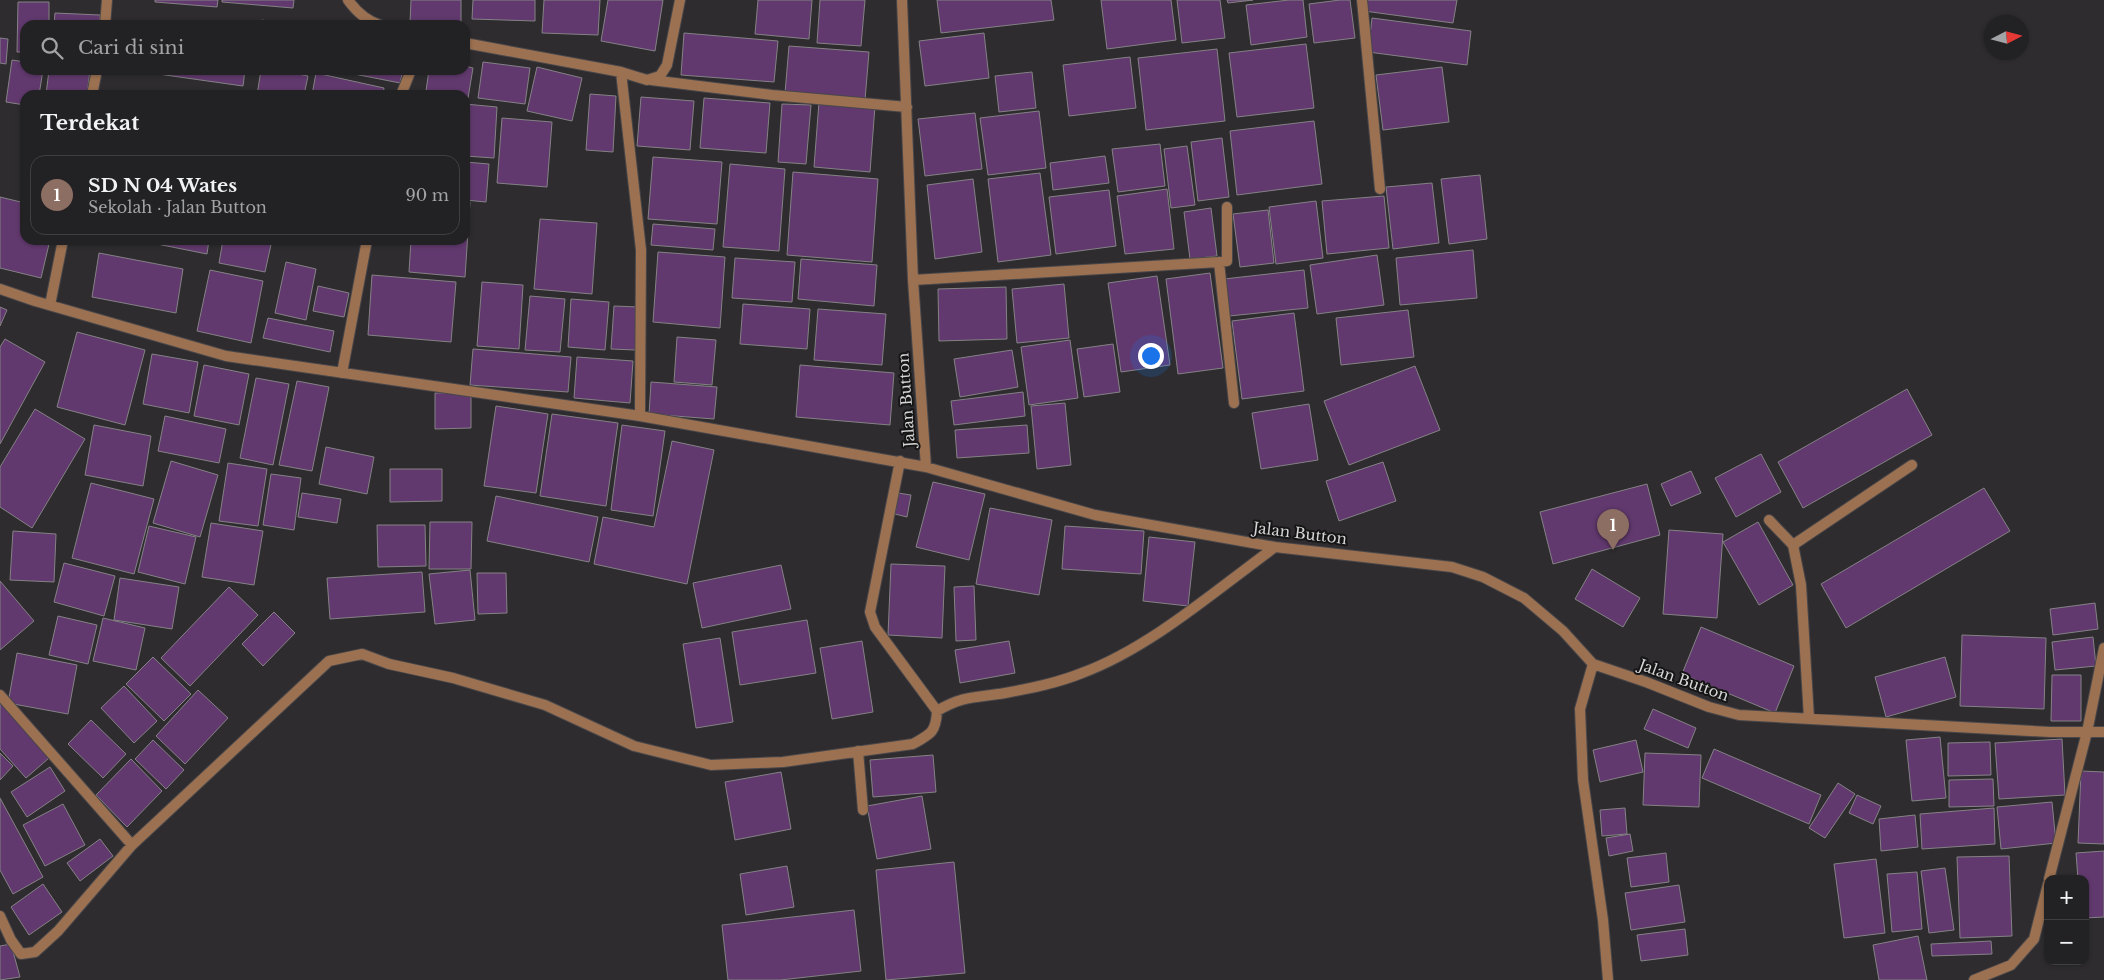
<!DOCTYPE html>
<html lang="id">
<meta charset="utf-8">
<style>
:root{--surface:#222123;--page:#2a292b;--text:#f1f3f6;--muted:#a2a3a6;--line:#3f3e41;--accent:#2563eb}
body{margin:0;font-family:"Libre Baskerville",serif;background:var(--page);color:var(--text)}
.controls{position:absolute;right:15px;bottom:15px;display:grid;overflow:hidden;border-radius:10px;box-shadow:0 1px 4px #0004}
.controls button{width:45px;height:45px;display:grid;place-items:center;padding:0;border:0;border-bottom:1px solid var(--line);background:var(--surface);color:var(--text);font:25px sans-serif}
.compass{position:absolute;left:1984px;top:15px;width:45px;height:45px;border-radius:50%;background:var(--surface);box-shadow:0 1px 4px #0004;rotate:84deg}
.you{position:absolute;left:1150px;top:355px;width:18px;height:18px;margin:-12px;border:4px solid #fff;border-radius:50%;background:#1a73e8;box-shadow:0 0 0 8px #1a73e833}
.badge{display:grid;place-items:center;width:32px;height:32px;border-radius:50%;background:var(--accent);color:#fff;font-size:16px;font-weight:700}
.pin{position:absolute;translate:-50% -41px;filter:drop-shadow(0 1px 2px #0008)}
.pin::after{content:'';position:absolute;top:26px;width:18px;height:15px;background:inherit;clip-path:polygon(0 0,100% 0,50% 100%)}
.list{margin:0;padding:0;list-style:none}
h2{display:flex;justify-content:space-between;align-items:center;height:65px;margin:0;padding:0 20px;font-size:21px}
h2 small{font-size:16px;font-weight:400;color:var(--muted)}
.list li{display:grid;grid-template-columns:32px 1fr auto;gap:15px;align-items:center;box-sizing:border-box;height:80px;margin:0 10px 10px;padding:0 10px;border:1px solid var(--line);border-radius:15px}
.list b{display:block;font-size:19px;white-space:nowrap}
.list p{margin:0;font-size:16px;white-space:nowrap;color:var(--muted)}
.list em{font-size:16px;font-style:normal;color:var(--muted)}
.icon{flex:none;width:28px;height:28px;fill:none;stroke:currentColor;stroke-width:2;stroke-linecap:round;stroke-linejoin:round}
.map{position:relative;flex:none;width:2104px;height:980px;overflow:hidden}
.search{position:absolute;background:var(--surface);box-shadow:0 1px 4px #0004;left:20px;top:20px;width:450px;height:55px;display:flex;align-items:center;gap:12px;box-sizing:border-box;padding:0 18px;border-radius:15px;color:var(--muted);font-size:19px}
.panel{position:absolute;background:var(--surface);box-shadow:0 1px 4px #0004;left:20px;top:90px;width:450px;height:155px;border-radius:15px}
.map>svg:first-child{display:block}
.building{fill:#61396e;stroke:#848285}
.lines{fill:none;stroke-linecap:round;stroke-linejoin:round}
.service-casing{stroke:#49474a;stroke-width:12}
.minor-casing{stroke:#49474a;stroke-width:12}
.service{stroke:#9c7151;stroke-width:10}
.minor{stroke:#9c7151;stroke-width:10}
.labels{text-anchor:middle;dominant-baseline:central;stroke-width:4;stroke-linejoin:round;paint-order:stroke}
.street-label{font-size:15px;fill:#d6d5d6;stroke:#161516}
</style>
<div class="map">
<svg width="2104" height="980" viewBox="0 0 2104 980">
<rect width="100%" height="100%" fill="#2e2c2f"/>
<path class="building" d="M155,0H218L217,7L155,2Z
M222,0H294L293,8L222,2Z
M411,0H461V24L410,23Z
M473,0H535V21L472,19Z
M544,0H600L598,35L542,33Z
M608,0H663L655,51L601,41Z
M758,0H812L809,39L755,34Z
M820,0H865L861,46L817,43Z
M937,0H1051L1054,20L941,33Z
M1101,0H1171L1176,40L1107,49Z
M1177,0H1220L1225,38L1182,43Z
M1227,0H1253L1228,3Z
M1289,0H1303L1307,37L1251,45L1246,5Z
M1340,0H1350L1355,38L1314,43L1309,4Z
M1366,0H1457L1453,23L1364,11Z
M18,2H49V25H25V52H17Z
M55,13L100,15V25H54Z
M1372,18L1471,31L1467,65L1368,52Z
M262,20L286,25H261Z
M684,33L778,41L774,82L681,75Z
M984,33L989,78L925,86L919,41Z
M0,38L8,39L6,64L0,63Z
M1306,44L1314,108L1237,117L1229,53Z
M789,46L869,52L865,100L785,93Z
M1217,49L1225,121L1146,130L1138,58Z
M1130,57L1136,108L1069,116L1063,65Z
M12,60L25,62V70H43L39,95H25V105L6,102Z
M483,62L530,68L525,104L478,98Z
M465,66L473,68L468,98H465V95H449L426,91L429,70H465Z
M537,67L582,78L572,121L527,111Z
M1442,67L1449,122L1383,130L1376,75Z
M49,70H90L87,95H46Z
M158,70H245L243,86L158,74Z
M261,70H277L308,76L304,95H257Z
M344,70H403L400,83L344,72Z
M1032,72L1036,108L999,112L995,76Z
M316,73L384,88L383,95H312Z
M590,94L616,96L613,152L586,150Z
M641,97L694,101L690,150L637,146Z
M704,98L770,103L766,153L700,148Z
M819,102L875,106L870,172L814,167Z
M465,104L497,107L494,158L465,156Z
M782,104L811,105L806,164L778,162Z
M1039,111L1046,168L988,175L980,118Z
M975,113L982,169L925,176L918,119Z
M502,118L552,122L547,187L497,183Z
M1314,121L1322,184L1237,195L1230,131Z
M1222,138L1229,197L1198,201L1191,142Z
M1160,144L1165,186L1118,192L1112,149Z
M1187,146L1195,205L1171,208L1164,149Z
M1105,156L1109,183L1053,190L1050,163Z
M653,157L722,162L717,224L648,219Z
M465,162L489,164L486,202L465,200Z
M730,164L785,169L779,251L723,247Z
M793,172L878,179L872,262L787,255Z
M1040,173L1051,255L998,262L988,179Z
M1480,175L1487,239L1449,244L1441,179Z
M973,179L982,252L935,259L927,185Z
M1432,183L1439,243L1393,249L1386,187Z
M1167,189L1174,249L1125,254L1117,196Z
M1109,190L1116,246L1056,254L1049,197Z
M1384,196L1389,248L1327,254L1322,201Z
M0,197L25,203V240H50L41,278L0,268Z
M1316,201L1323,258L1276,264L1269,207Z
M465,202H470L465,277L409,272L411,240H465Z
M1211,208L1217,256L1190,259L1184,212Z
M1268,210L1274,263L1240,267L1233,214Z
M540,219L597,223L592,294L534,289Z
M653,224L715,229L713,250L651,245Z
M158,240H209L207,254L157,244Z
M223,240H272L265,272L219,263Z
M1473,250L1477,298L1400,305L1396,258Z
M658,252L725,257L720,328L653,322Z
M99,253L183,269L176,313L92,297Z
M1377,255L1384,305L1317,314L1310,265Z
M735,258L795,262L792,302L732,298Z
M801,259L877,265L874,306L798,299Z
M286,262L316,269L306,320L275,313Z
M210,270L263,281L251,343L197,331Z
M1304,270L1308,308L1229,316L1224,279Z
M1210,273L1223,368L1178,374L1166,279Z
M372,275L456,282L451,342L368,335Z
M1157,276L1170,365L1121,372L1108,283Z
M482,282L523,285L519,349L477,346Z
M1064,284L1069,338L1017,343L1012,289Z
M318,286L349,293L344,317L313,311Z
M1006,287L1007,339L939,341L938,289Z
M530,296L565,299L560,352L525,350Z
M571,299L609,302L605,350L568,347Z
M743,304L810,309L807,349L740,344Z
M614,306L639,307L635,350L611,349Z
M0,307L7,310L0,326Z
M818,309L886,314L882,365L814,360Z
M1408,310L1414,357L1341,365L1336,318Z
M1294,313L1304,391L1242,399L1232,321Z
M268,318L334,331L330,352L263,338Z
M77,332L145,350L125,425L57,407Z
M677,337L716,340L712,385L674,382Z
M5,339L45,362L0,444V347Z
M1070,340L1078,398L1029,405L1021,347Z
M1113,344L1120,392L1084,397L1077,349Z
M473,349L571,357L568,392L470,385Z
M1012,350L1018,387L960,397L954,359Z
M152,354L198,362L189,413L143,404Z
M577,357L633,361L630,403L574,398Z
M204,365L249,374L239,425L194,416Z
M800,365L894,373L890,425L796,417Z
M1415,366L1440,430L1349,465L1324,401Z
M256,378L289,384L273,465L240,458Z
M297,381L329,387L312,471L279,465Z
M651,382L717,387L714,419L649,414Z
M1907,389L1932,435L1803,508L1778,462Z
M471,392V428L435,429V393Z
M1023,392L1025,416L954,425L951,401Z
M1065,403L1071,465L1037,469L1031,406Z
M1309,404L1318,460L1261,469L1252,413Z
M496,406L548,414L536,493L484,486Z
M35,409L85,439L32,528L0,507V467Z
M552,414L618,423L606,506L540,496Z
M165,416L226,429L219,463L158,451Z
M94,425L151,436L143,486L85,475Z
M622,425L665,431L653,516L611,510Z
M1027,425L1029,453L957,458L955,430Z
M672,441L714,450L687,584L594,564L603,517L654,527Z
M326,447L374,457L367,494L319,484Z
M1761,454L1781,492L1736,517L1715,478Z
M171,461L218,475L200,537L153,523Z
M1383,462L1396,501L1339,521L1326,481Z
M228,463L267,469L258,526L219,521Z
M390,469H442V501L390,502Z
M1691,471L1701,493L1671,506L1661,484Z
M271,474L301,478L294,530L263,525Z
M933,482L985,494L969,560L916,547Z
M91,483L154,499L134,574L72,558Z
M1647,484L1660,535L1553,564L1540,512Z
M1984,488L2010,531L1846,628L1821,584Z
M302,493L341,499L337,523L298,517Z
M898,493L911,495L907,517L895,514Z
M496,496L598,517L589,562L487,541Z
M990,508L1052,520L1039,595L976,584Z
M430,522H472L471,569H429Z
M1758,522L1793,585L1759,605L1723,542Z
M211,523L263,531L254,585L202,577Z
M377,525H425L426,566L378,567Z
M149,526L196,537L185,584L138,572Z
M1065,526L1144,531L1141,574L1062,569Z
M1669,530L1723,534L1717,618L1663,614Z
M13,531L56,534L54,582L10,580Z
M1149,537L1195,542L1188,606L1143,601Z
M64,563L115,576L104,616L54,602Z
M891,564L945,566L942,638L888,635Z
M781,565L791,609L702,628L693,583Z
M1592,569L1640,598L1623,627L1575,599Z
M470,570L475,620L435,624L429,574Z
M422,572L425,612L330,619L327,578Z
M477,573H506L507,613L478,614Z
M120,578L179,587L172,629L114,620Z
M0,581L34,621L0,650Z
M974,586L976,640L956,641L954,587Z
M229,587L258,615L190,686L161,658Z
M2095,603L2098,629L2053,635L2050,609Z
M274,612L295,633L263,666L242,644Z
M58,616L97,625L88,664L49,655Z
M103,618L145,628L136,670L93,661Z
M807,620L816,673L740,685L732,632Z
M1701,627L1794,666L1775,713L1682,674Z
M1962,635L2046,638L2044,709L1960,706Z
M2093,637L2096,666L2055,670L2052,642Z
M720,638L733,722L696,728L683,644Z
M862,641L873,712L832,719L820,648Z
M1009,641L1015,673L960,683L955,650Z
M17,653L77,665L68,714L8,703Z
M153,657L191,694L164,721L126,684Z
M1945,657L1956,697L1886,717L1875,677Z
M2052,675H2081V721H2051Z
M124,686L157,721L134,743L101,708Z
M198,690L228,718L185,764L156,736Z
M0,701L49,758L26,778L0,749Z
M1653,709L1696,728L1688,748L1644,729Z
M91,720L126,754L103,778L68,744Z
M1940,737L1946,798L1912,801L1906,740Z
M2062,739L2065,795L1999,799L1995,743Z
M153,740L184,770L166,789L135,759Z
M1636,740L1643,772L1600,782L1593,750Z
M1990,742L1991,775L1948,776V743Z
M1714,749L1821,795L1809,824L1702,778Z
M0,753L13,766L0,780Z
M1645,753L1701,755L1699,807L1643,805Z
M933,755L936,792L873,797L870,760Z
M131,759L162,791L127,827L96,795Z
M50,767L65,791L27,817L11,792Z
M2081,771L2104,772V844L2078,843Z
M781,772L791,829L735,840L725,782Z
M1993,779L1994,806L1949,807V780Z
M1838,783L1855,794L1825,838L1809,828Z
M1857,795L1881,806L1873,824L1849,813Z
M922,796L931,849L877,859L867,806Z
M0,798L43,877L13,894L0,870Z
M2052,802L2056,843L2001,849L1997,807Z
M63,804L85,845L45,866L23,825Z
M1625,808L1627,834L1602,836L1600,810Z
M1994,808L1995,844L1922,849L1920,814Z
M1915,815L1918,847L1881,851L1879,819Z
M1630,834L1633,851L1609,856L1606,838Z
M100,839L113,856L80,881L67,863Z
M2104,851V917L2085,918V879H2078L2076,853Z
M1666,853L1669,882L1631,887L1627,858Z
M2009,856L2012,936L1960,938L1957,857Z
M1876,859L1885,933L1844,938L1834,864Z
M954,862L965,973L886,980L876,870Z
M787,866L794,907L746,915L740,874Z
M1945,868L1954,930L1929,933L1921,871Z
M1917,872L1922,929L1892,932L1887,874Z
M43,884L62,912L29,935L11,907Z
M1679,885L1685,922L1631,930L1625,893Z
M854,910L861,971L780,980H728L722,925Z
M1685,929L1688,955L1641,961L1637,935Z
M1918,936L1927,980H1879L1873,945Z
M1991,941L1992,954L1932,956L1931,944Z
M11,944L20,977L0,980V946Z"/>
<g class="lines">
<g class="service-casing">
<path id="service" d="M1793,545L1912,465"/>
</g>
<g class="minor-casing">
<path id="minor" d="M348,0C356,11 367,21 380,25
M902,0L913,280L926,467L1095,515L1275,547L1452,567L1483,577L1524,598L1563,631L1593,664L1646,682L1709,707L1739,715L2050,732H2104
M1362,0L1380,189
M105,25L107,0
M465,43L621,72L647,80L660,76L667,65L680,0
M621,72L641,250L640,416
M651,80L772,95L907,107
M92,95L97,70
M401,95L411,70
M1219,262L1227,261V207
M913,280L1219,262L1234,403
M0,289L35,301L226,356L640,416L926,467
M50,305L63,240
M342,373L367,240
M1769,520L1793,545L1801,585L1809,718
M1593,664L1580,709L1583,780L1603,920L1608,980
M0,695L132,845L329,661L362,654L389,664L453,678L545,705L634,746L711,765L783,762L913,744C931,734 936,732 937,711L875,627L870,612L900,461
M937,711C964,695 976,698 1005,693C1032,688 1057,683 1082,673C1150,648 1216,590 1275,547
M858,751L863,810
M2049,879L2087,732L2104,648
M0,916L11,940L21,954L35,952L58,931L132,845
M1974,980L2011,965L2034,939L2048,884"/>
</g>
<use href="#service" class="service"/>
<use href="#minor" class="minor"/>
</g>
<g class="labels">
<g class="street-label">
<text transform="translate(906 400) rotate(-94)">Jalan Button</text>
<text transform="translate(1300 533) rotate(7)">Jalan Button</text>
<text transform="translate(1684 680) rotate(20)">Jalan Button</text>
</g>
</g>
</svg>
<div class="controls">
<button>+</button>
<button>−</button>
</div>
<svg class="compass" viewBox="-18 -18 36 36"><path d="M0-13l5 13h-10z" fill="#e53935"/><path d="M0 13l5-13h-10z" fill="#a2a3a6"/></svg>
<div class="you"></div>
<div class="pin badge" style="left:1613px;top:550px;background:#8d6e63">1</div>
<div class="search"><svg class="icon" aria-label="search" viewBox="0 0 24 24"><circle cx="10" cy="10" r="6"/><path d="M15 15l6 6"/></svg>Cari di sini</div>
<section class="panel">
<h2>Terdekat<small></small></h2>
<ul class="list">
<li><span class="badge" style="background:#8d6e63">1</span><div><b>SD N 04 Wates</b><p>Sekolah · Jalan Button</p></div><em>90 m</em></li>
</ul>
</section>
</div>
